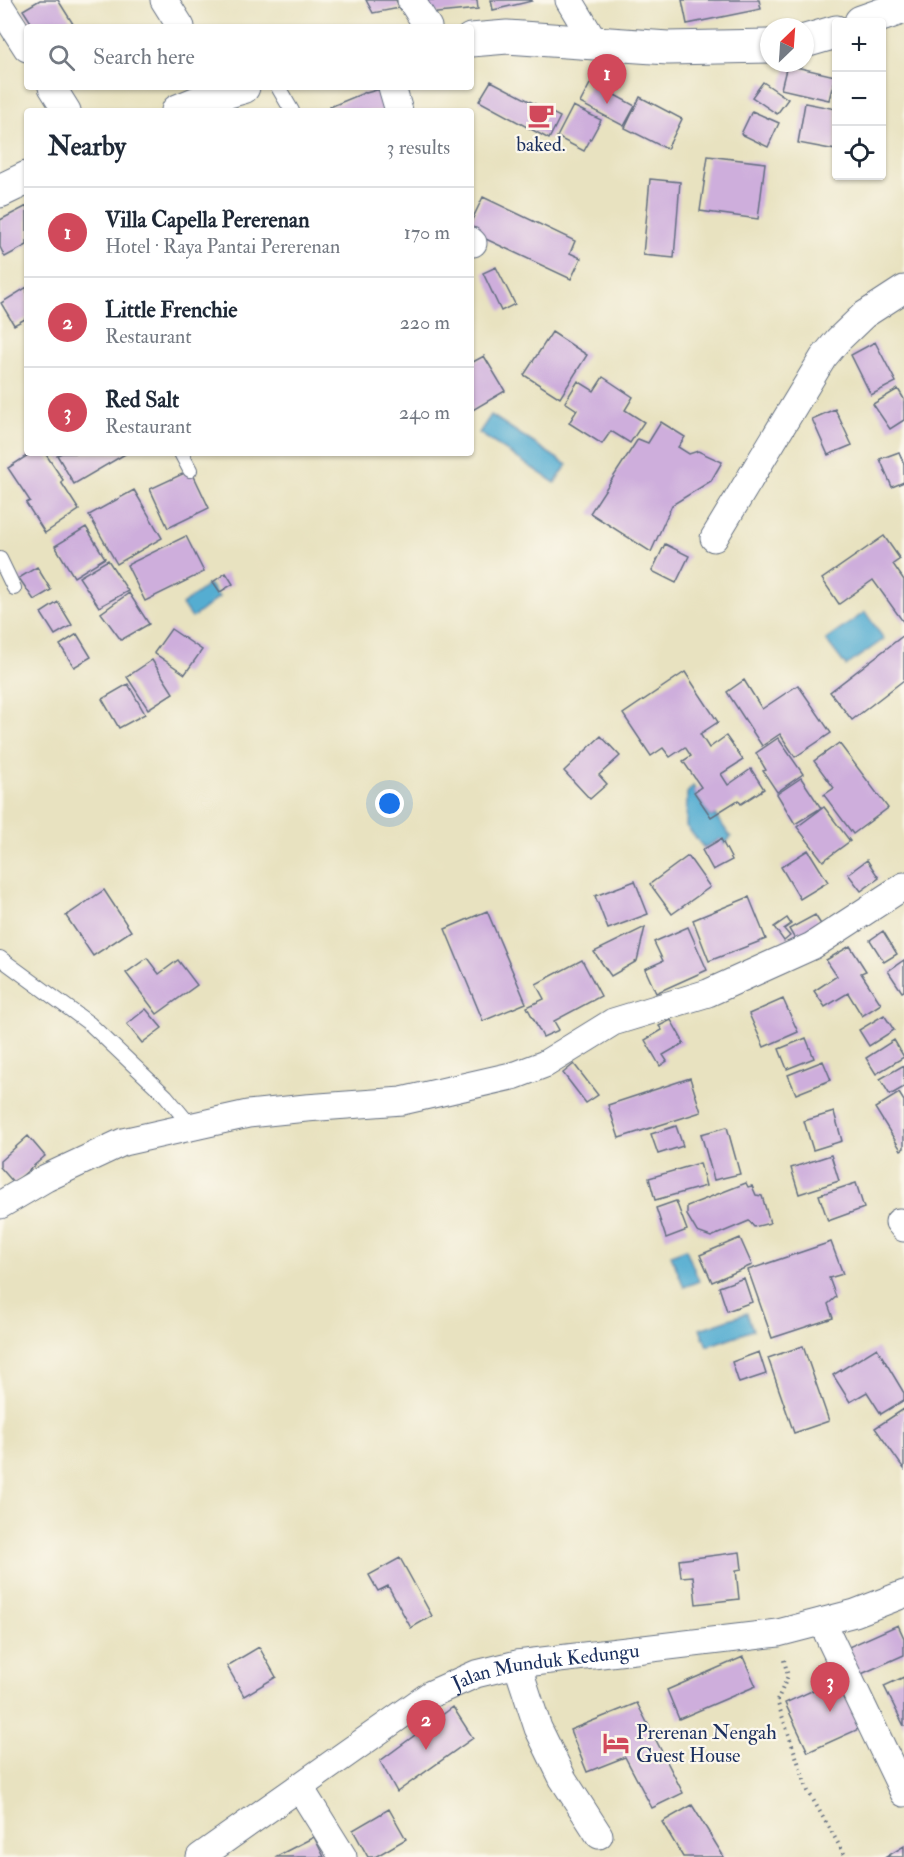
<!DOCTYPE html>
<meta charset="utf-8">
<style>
:root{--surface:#fff;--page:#f6f6f7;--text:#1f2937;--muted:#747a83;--line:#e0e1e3;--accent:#d1495b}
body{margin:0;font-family:"IM FELL Double Pica",serif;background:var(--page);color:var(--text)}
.controls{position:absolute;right:18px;top:18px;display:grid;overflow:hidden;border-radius:6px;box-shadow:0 2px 4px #0004}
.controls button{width:54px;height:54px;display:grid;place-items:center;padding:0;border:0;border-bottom:2px solid var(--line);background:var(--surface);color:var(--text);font:30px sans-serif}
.compass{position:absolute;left:760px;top:18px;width:54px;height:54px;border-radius:50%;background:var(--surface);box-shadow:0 2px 4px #0004;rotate:25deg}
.you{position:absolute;left:390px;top:804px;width:21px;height:21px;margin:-15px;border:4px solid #fff;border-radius:50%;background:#1a73e8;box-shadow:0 0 0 9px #1a73e833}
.badge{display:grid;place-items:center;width:39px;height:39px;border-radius:50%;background:var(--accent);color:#fff;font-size:20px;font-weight:700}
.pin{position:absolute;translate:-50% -50px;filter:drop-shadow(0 2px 3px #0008)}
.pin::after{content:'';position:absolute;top:32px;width:21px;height:18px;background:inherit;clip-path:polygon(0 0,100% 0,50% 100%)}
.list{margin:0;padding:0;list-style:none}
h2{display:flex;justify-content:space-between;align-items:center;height:78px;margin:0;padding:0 24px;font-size:26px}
h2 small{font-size:20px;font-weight:400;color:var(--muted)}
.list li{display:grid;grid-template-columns:39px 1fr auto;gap:18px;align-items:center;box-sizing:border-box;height:90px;padding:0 24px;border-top:2px solid var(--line)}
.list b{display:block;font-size:22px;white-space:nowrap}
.list p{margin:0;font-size:20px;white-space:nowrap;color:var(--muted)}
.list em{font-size:20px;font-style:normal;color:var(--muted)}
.icon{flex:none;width:33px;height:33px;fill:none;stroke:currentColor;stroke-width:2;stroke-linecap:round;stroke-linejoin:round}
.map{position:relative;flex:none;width:904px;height:1857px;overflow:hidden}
.search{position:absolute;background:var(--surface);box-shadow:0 2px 4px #0004;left:24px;top:24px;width:450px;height:66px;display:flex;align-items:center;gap:15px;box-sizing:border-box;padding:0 21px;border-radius:6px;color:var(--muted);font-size:22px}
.panel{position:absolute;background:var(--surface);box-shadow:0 2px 4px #0004;left:24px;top:108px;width:450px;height:348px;border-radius:6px}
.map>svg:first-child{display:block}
.water{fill:#54add1;stroke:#386e98;stroke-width:1.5}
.building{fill:#ceaedc}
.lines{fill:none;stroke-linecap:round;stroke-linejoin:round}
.service-casing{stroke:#636e80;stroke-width:16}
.minor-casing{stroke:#636e80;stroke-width:29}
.tertiary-casing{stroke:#636e80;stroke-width:35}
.path{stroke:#636e80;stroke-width:4;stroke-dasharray:1.5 4.5;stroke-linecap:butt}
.service{stroke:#fff;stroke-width:14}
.minor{stroke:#fff;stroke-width:27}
.tertiary{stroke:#fff;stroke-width:33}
.labels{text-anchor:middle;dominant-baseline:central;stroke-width:4.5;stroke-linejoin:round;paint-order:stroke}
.poi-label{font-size:20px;fill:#1b2f5e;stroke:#fbf7ec}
.street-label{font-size:20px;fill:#1b2f5e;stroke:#fbf7ec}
</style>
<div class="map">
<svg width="904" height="1857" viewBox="0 0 904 1857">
<rect width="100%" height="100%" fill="#fbf7ec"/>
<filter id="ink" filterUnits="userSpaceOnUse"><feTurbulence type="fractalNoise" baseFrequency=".0167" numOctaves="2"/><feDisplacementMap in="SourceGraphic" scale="12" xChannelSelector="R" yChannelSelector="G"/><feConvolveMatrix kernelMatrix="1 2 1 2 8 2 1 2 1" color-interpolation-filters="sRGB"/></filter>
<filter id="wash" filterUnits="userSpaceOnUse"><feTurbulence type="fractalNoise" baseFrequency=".008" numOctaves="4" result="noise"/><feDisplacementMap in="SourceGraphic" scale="24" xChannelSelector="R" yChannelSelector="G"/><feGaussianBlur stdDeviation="1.35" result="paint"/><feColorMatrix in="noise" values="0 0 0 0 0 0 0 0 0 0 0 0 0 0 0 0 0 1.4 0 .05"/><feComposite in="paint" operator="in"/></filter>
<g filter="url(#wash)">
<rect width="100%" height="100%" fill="#e8e2c0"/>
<path class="water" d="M491,415L567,465L555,483L479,433Z
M209,584L219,597L192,618L182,605Z
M865,612L884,639L846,666L826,640Z
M693,786L696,791L694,792L711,817L715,815L731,837L724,845L720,839L704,848L686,826L687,793Z
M686,1249L699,1281L684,1287L671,1255Z
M747,1313L753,1330L707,1346L700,1329Z"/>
<g id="blocks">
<path class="building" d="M40,0H58L75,27H34L23,10Z
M366,0H396L400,8L373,13Z
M425,0H477L478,9L427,14Z
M491,0H532V1L493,10Z
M682,0H759L761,9L687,24Z
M787,65L835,76L829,100L781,89Z
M491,81L560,117L549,139L479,101Z
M591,82L635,106L624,126L580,103Z
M763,82L788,99L777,114L752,97Z
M384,88L391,111H332L330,107L366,92V93Z
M640,97L682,119L667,149L625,128Z
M805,103L836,109V150L798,143Z
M573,106L601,120L584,151L557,137Z
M752,111L779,123L768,147L741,134Z
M708,156L765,163L758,219L700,211Z
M650,179L680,182L674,258L643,255Z
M483,197L575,241L570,253L581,258L571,279L471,232V222Z
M27,206V245L5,257L0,247V220Z
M496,267L515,304L501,311L483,273Z
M27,287V318L14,325L1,303Z
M552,332L587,355L560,398L524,375Z
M875,342L896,382L871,395L851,355Z
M484,356L505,391L471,411V363Z
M603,377L633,397L625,410L644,422L630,443L611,431L602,444L569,423L577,410L565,402L578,381L594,391Z
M898,389L904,399V420L890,429L873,404Z
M835,409L852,445L828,455L812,419Z
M661,422L685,437L678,447L689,454L698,451L722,462L711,481L672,505L651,552L590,513L638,439L648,443Z
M899,452L904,464V482L892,487L880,459Z
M31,453H45L63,480L61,482L79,510L45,533L26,503L30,501L8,468Z
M62,453H127L74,484L57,455Z
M191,470L209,508L168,528L150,489Z
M134,490L162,538L117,564L89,515Z
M86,527L105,558L74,577L55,546Z
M186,536L204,572L145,601L127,565Z
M884,536L900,559L893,564L904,580V623L873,580L839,604L822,579Z
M665,544L689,556L676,583L652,571Z
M108,560L128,591L99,607L79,577Z
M37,567L51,590L34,600L19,578Z
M226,573L233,584L220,592L213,582Z
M129,593L149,624L121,640L101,613Z
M58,602L72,625L55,635L41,613Z
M171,629L202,650L185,674L154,653Z
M77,634L91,657L74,667L60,645Z
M904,635V680L852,720L830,692Z
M152,660L173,693L148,709L127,677Z
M685,672L718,722L700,734L709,748L726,736L743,760L721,774L728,785L751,769L764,789L741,804L738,800L711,817L694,792L701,787L683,761L691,756L685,747L670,757L663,748L651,756L623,714Z
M744,680L762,709L798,685L831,733L795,757L780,734L762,746L727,692Z
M128,684L145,714L119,728L102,699Z
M601,736L620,756L599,775L607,784L590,799L564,771Z
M778,738L803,774L777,792L763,771L766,770L756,753Z
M839,743L888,808L853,834L824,795L834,788L814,761Z
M801,778L821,808L795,824L777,794Z
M824,807L850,841L823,861L797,827Z
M721,839L732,860L713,870L702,850Z
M808,850L828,882L800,899L781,867Z
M688,856L710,887L672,914L650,884Z
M867,860L879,878L861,891L848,874Z
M635,881L648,914L608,929L595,896Z
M104,890L131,931L93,956L66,916Z
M749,897L766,939L709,961L693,920Z
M487,911L526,1003L483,1021L445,929Z
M815,915L822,926L796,941L789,929Z
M787,918L791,924L784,929L790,936L784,941L774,927Z
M645,927L637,961L611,976L594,952Z
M688,927L707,970L656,993L645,969L663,961L654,942Z
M883,931L897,954L884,962L870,940Z
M850,946L866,971L861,973L881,1004L862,1016L848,993L825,1007L814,991L837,976L826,960Z
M147,958L159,974L178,960L197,985L157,1014L126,973Z
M582,960L601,996L554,1021L559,1030L543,1037L527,1007L544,999L536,984Z
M904,960V991L902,992L888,971Z
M783,999L798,1032L764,1047L749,1014Z
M146,1009L162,1028L142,1043L127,1024Z
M884,1015L894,1030L869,1046L859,1030Z
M671,1020L684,1043L663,1055L667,1061L660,1066L645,1040L662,1030L659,1026Z
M806,1038L814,1058L787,1069L779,1049Z
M894,1040L904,1057L876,1074L866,1058Z
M823,1061L831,1080L796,1094L788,1075Z
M574,1064L598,1095L586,1103L563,1073Z
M904,1065V1087L890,1095L880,1079Z
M690,1078L701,1112L619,1138L608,1105Z
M899,1093L904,1101V1148L901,1150L875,1108Z
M834,1112L842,1141L813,1150L804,1121Z
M676,1126L683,1146L658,1154L651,1134Z
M727,1127L740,1174L714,1180L701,1134Z
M28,1136L45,1156L14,1183L0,1167V1161Z
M831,1155L839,1181L799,1194L791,1168Z
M700,1163L706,1186L655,1200L649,1178Z
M746,1183L748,1187L752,1186L756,1195L762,1196L770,1223L754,1227L749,1221L711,1237L697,1232L687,1215V1206Z
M856,1183L864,1208L828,1221L819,1195Z
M676,1201L687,1230L666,1238L656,1208Z
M740,1238L752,1265L712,1282L700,1255Z
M831,1242L843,1274L829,1278L836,1297L828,1304L833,1318L772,1338L748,1270Z
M744,1278L752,1302L727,1311L719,1287Z
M803,1346L829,1421L794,1433L768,1358Z
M877,1348L904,1393V1400L881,1414L867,1392L850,1402L833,1375Z
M759,1352L766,1374L739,1383L732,1362Z
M904,1409V1469L875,1428Z
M740,1552L742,1569L736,1570L739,1599L696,1604L693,1576L681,1577L679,1560Z
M400,1558L432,1616L411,1628L388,1586L378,1591L369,1575Z
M898,1625L904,1638V1655L857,1676L844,1649Z
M259,1647L276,1677L244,1696L227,1666Z
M743,1657L756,1686L679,1719L667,1690Z
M904,1677V1726L884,1686Z
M838,1679L861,1728L808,1752L785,1703Z
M637,1703L683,1793L652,1808L625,1757L587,1772L570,1730Z
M453,1707L473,1738L397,1792L380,1761Z
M692,1805L724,1857H683L662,1822Z
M389,1809L406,1839L375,1857H368L353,1830Z
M314,1837L324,1857H275Z
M904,1846V1857H886Z"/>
</g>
</g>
<g filter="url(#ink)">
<use href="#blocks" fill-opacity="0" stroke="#636e80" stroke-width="1.5"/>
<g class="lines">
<g class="service-casing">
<path id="service" d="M278,87L292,111
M181,453L190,470
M0,559L14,588
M0,958L90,1024L166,1096L191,1126"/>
</g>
<g class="minor-casing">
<g id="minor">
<path d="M164,0L181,27"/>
<path d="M411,0L428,27"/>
<path d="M569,0L594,42"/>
<path d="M0,6L27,48"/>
<path d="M52,87L67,111"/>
<path d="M392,87L399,111"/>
<path d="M471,241L473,243"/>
<path d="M714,538L823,358L838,340L864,315L904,289"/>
<path d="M0,1205L46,1178L123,1142L248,1114L306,1108L402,1101L516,1075L545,1064L613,1022L708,993L812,946L904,886"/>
<path d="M899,1222L904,1228"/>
<path d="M822,1622L904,1793"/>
<path d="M517,1664L538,1728L563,1779L599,1835"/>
<path d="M300,1788L343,1857"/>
<path id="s1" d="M200,1857L431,1694L476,1674L517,1664L778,1633L855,1613L904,1594"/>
</g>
</g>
<g class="tertiary-casing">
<path id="tertiary" d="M861,22L904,7
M471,40L507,37L668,48L769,46
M805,41L836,32
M178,111L222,93L243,87
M0,191L27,178"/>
</g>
<path class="path" d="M784,1660L788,1676L777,1701L808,1791L846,1857"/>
<use href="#service" class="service"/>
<use href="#minor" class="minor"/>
<use href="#tertiary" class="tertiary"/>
</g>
</g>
<defs>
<g id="cafe-bare" transform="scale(2.07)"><path d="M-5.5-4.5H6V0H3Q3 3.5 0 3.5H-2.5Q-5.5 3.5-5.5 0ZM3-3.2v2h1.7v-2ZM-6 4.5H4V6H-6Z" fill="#d1495b" stroke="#fbf7ec" stroke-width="2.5" paint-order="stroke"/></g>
<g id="hotel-bare" transform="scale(2.07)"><path d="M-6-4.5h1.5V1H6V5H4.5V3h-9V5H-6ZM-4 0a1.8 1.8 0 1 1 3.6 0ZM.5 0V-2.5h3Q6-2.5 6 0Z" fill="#d1495b" stroke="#fbf7ec" stroke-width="2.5" paint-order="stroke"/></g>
</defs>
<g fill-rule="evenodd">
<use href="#cafe-bare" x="541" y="115"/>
<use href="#hotel-bare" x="616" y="1743"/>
</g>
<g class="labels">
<g class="poi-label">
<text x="541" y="144">baked.</text>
<text x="636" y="1732" text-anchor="start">Prerenan Nengah<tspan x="636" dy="23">Guest House</tspan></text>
</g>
<g class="street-label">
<text stroke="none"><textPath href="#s1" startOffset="402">Jalan Munduk Kedungu</textPath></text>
</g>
</g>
</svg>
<div class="controls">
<button>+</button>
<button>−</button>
<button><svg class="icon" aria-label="locate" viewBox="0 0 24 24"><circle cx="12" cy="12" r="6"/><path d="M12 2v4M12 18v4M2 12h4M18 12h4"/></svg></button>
</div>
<svg class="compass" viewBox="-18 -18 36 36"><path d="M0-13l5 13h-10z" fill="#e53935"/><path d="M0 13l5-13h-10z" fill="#747a83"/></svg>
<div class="you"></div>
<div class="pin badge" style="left:607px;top:104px">1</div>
<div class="pin badge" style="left:426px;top:1750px">2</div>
<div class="pin badge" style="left:830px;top:1712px">3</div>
<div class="search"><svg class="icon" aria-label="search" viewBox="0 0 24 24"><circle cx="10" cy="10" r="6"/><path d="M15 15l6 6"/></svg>Search here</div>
<section class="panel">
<h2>Nearby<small>3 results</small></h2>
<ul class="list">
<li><span class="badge">1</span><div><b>Villa Capella Pererenan</b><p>Hotel · Raya Pantai Pererenan</p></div><em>170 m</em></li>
<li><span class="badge">2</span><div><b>Little Frenchie</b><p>Restaurant</p></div><em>220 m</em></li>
<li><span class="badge">3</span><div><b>Red Salt</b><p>Restaurant</p></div><em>240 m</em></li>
</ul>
</section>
</div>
